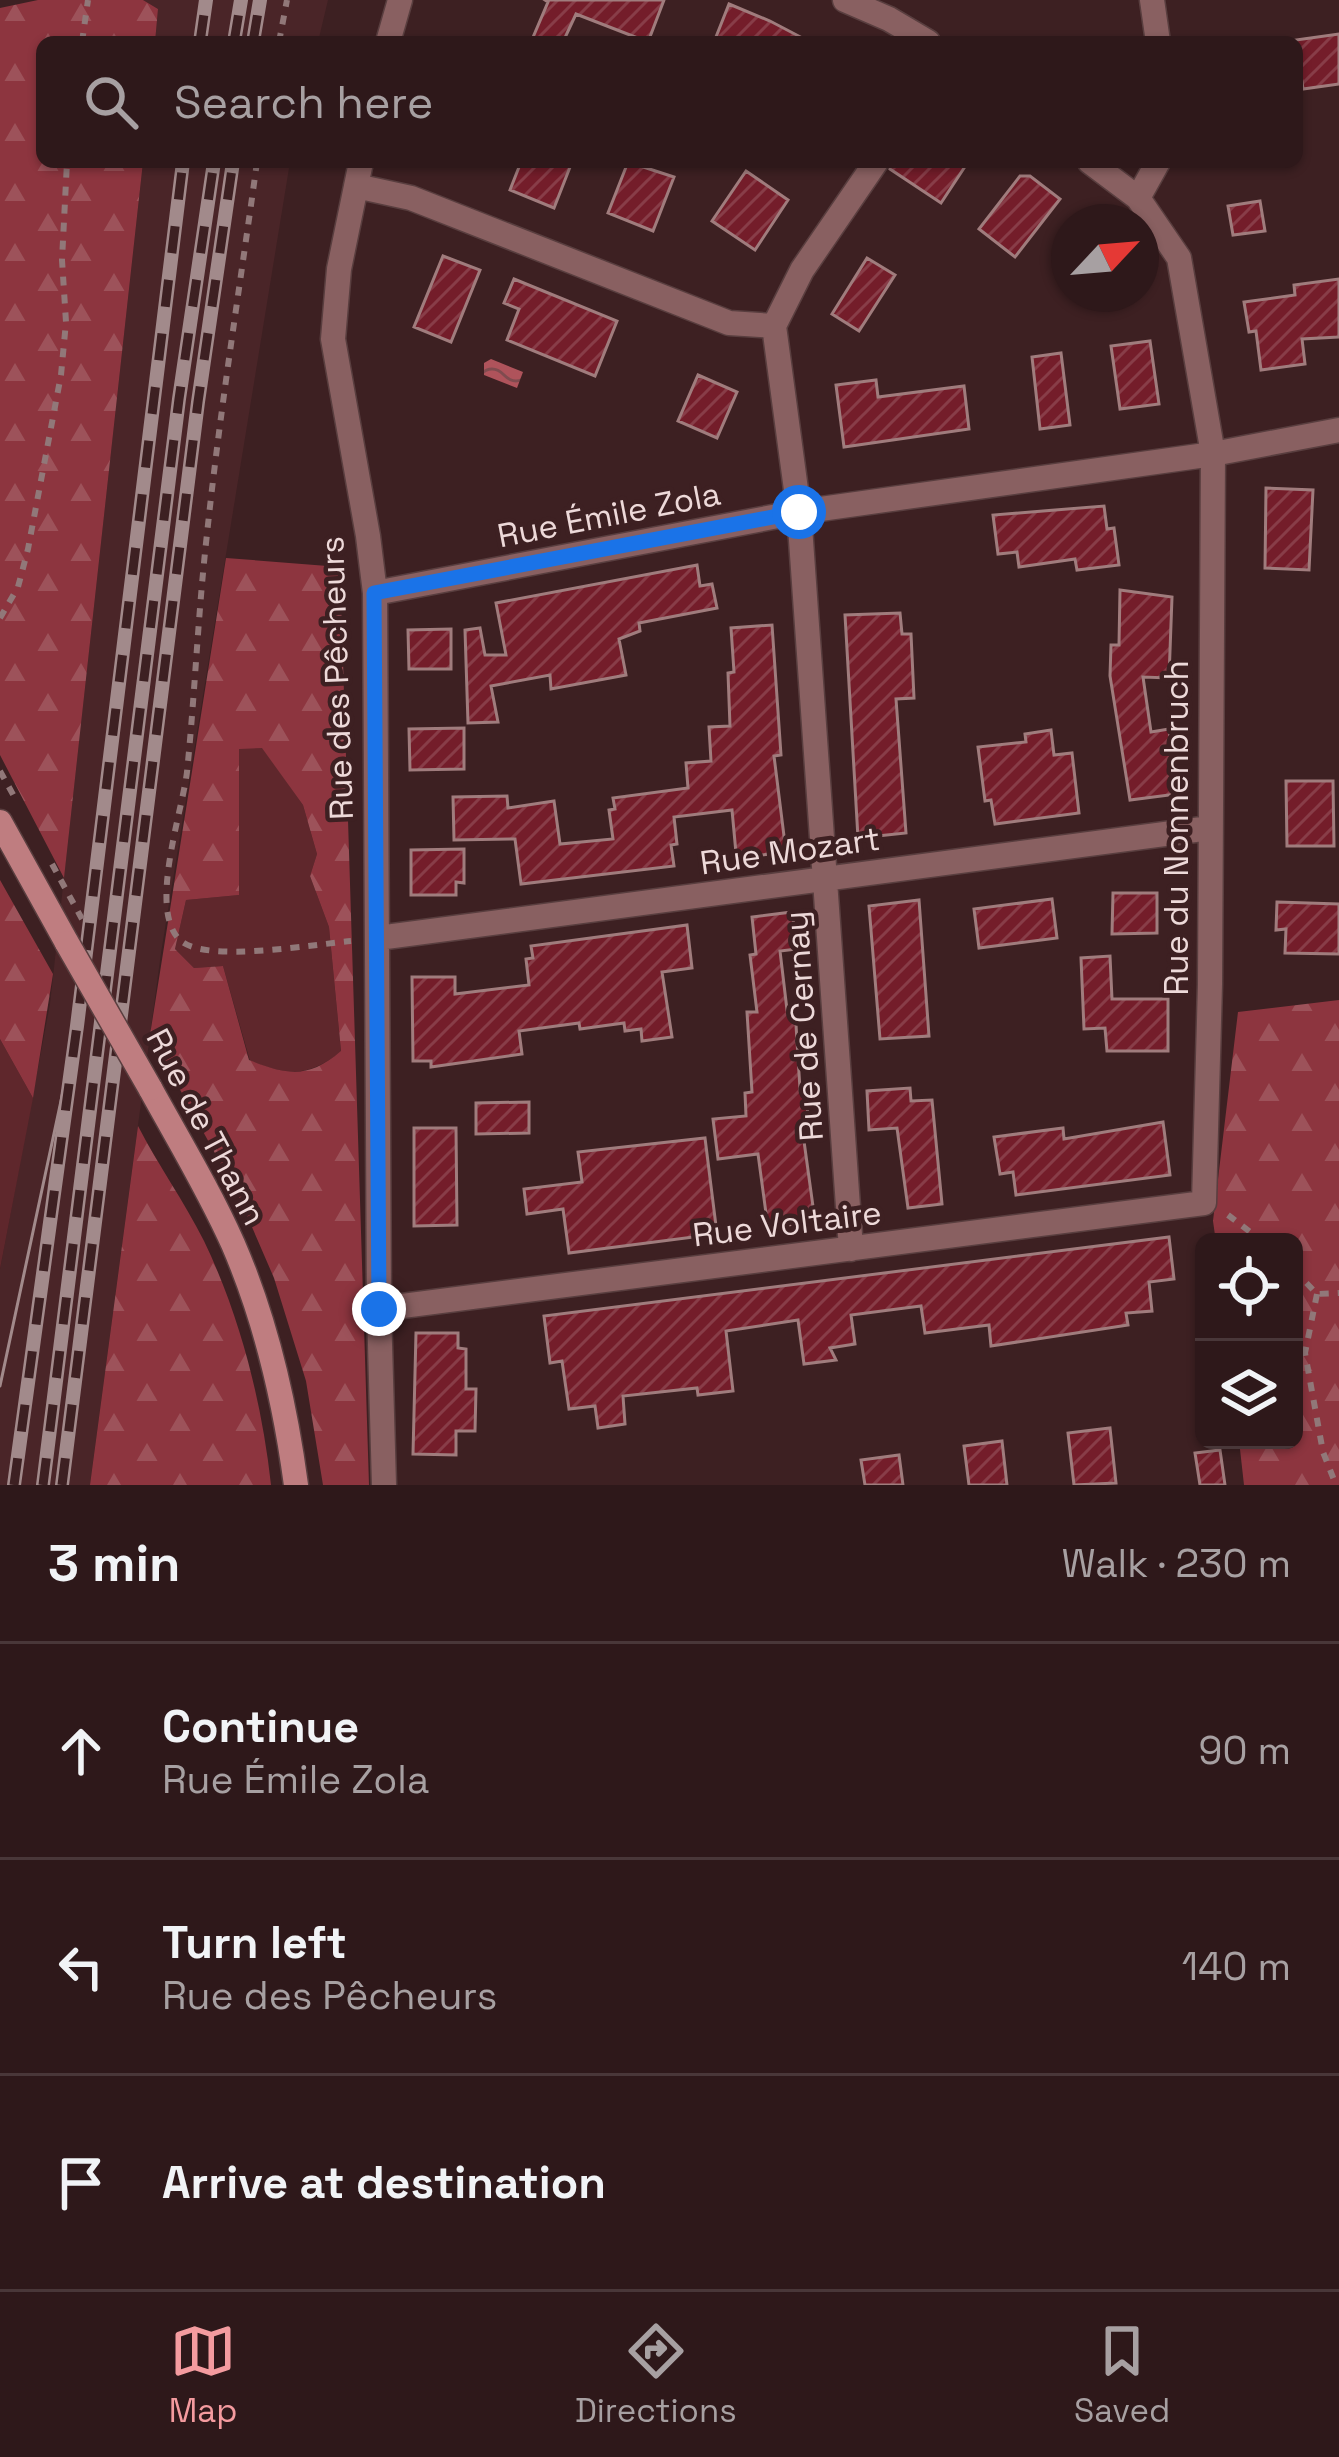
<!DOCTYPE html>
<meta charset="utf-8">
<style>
:root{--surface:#2e181a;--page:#3a2527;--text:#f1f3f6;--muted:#a7a0a2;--line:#493739;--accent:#f49b9f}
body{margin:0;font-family:"Space Grotesk",sans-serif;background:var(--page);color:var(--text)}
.controls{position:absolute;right:36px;bottom:36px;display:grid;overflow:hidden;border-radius:18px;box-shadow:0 3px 9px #0004}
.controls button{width:108px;height:108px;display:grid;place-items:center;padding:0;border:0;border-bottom:3px solid var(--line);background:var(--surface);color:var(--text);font:60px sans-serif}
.compass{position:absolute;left:1051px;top:204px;width:108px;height:108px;border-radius:50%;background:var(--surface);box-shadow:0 3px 9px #0004;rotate:64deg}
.stop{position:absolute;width:36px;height:36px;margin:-27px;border:9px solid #1a73e8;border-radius:50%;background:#fff}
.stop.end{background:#1a73e8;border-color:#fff;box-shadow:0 3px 12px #0008}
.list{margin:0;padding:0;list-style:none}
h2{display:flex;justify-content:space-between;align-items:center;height:156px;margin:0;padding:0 48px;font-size:51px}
h2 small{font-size:39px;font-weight:400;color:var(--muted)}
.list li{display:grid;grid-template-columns:78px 1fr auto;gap:36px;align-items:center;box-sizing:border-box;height:216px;padding:0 48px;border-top:3px solid var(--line)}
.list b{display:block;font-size:45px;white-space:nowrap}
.list p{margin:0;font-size:39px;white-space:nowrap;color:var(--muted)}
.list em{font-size:39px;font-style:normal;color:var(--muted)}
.icon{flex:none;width:66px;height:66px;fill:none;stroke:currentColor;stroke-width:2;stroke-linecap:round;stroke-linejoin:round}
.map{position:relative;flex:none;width:1339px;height:1485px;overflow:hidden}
.search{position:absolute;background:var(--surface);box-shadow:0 3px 9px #0004;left:36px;right:36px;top:36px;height:132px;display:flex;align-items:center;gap:30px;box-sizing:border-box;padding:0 42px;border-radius:18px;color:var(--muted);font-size:45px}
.sheet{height:804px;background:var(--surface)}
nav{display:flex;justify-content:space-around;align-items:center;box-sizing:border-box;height:168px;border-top:3px solid var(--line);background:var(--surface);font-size:33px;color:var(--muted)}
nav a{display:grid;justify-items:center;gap:6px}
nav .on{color:var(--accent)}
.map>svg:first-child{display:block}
.built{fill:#4a2528}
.grass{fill:#5f272c}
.forest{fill:url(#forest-firs);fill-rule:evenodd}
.water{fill:url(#water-waves)}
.building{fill:url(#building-hatch);stroke:#a07c7d;stroke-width:3}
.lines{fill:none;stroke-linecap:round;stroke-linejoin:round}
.minor-casing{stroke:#593e3f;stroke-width:27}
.secondary-casing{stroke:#593e3f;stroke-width:27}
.path{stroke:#917879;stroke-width:6;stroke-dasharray:9 9;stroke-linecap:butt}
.minor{stroke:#896061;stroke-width:24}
.secondary{stroke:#bf7d80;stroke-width:24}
.tram{stroke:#a28a8b;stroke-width:3}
.rail-casing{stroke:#a28a8b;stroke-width:14}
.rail{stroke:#3d2022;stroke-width:9;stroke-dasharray:27;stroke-linecap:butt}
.secondary-bridge-casing{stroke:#593e3f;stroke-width:27;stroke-linecap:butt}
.path-bridge{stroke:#917879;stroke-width:6;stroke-dasharray:9 9;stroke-linecap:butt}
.secondary-bridge{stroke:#bf7d80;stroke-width:24}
.route{stroke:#1a73e8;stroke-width:15}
.labels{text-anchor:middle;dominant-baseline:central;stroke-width:9;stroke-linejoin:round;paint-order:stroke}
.street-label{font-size:33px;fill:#edd9d9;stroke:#3d2022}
</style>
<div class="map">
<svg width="1339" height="1485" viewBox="0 0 1339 1485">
<defs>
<pattern id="forest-firs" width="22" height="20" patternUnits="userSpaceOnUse" patternTransform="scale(3)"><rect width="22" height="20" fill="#8d353f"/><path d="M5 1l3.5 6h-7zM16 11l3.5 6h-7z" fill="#9d525a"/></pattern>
<pattern id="water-waves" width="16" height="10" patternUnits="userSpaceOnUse" patternTransform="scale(3)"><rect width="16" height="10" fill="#af535b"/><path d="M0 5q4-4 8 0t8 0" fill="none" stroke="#804b4f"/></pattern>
<pattern id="building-hatch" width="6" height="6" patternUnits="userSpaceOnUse" patternTransform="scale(3)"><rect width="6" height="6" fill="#741d2a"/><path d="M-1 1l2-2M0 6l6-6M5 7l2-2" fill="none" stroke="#883d48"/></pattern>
</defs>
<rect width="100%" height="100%" fill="#3d2022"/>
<path class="built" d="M143,0H328L318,42H155L158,9Z
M143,162H290L161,953L90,1485H0V1269L50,1004Z"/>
<path class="grass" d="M239,748H263L303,805L317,854L310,876L329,927L341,1052C306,1078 289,1075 250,1061L223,966L194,968L175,949L186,900L239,895Z
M0,1039L33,1098L0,1269Z"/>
<path class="forest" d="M38,0H143L158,9L155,42H42V162H143L64,878L0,755V8Z
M226,558L340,567L369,1485H323L306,1381L274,1278L239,1197L150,1035ZM262,748L303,805L317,854L310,876L329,927L341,1051C308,1079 288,1075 249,1060L223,966L194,968L175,949L186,900L239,895V749Z
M0,880L53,974L33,1098L0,1039Z
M1339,1000V1485H1244L1239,1440H1294V1242H1216L1213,1221L1238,1012Z
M138,1126C158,1165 184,1201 204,1241C240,1316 262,1402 271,1485H90Z"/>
<path class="water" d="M491,359L523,372L517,388L484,375V363Z"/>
<path class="building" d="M545,0H664L648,42L576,14L563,42H531L548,2Z
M729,4L770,21L810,42H714Z
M1339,34V84L1303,89L1296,40Z
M521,162H572L554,208L510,190Z
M628,162L674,177L653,231L608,213Z
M892,162H968L941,203L890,169Z
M746,171L788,200L755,250L712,221Z
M1020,176H1030L1060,199L1015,257L979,229Z
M1260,201L1265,231L1233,235L1228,206Z
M443,256L480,270L451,342L414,327Z
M867,258L895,275L859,331L832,314Z
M514,279L617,321L595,376L507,340L519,309L504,303Z
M1339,279V337L1302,339L1305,364L1261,370L1256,331L1249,332L1244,302L1295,295L1294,285Z
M1150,341L1159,404L1120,409L1111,346Z
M1061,353L1070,425L1040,429L1032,357Z
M698,375L737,392L717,438L678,421Z
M876,380L878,397L964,386L969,429L844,447L836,385Z
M1266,488L1313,490L1309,570L1265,568Z
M1104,506L1107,529L1114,528L1119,565L1077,570L1075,559L1019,567L1017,552L998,554L993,515Z
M697,565L700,586L712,584L717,608L639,623L640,631L619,639L626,675L551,689L550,675L491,686L498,722L468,723L465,630L480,628L485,655H506L496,603Z
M1120,590L1172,597L1169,678L1143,677L1151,732L1169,729L1177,794L1130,800L1110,676L1111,645H1119Z
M900,613L902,634H911L914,698L896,699L906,833L858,838L845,615Z
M772,625L781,755L774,756L786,852L745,857L744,852L736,853L732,810L674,817L677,844L671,845L674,866L521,884L515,839L454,840L453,797L507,796L508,808L554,801L560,844L613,839L609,810L615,809L613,798L688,788L686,763L711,761L709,727L730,726L728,673L734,672L731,628Z
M451,629V669H409L408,630Z
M464,728V769L410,770L409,729Z
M1051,730L1054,755L1072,753L1079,813L995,824L991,800L985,801L978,747L1026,742L1025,734Z
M1286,781H1333L1334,846H1287Z
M464,849V883L456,882V895H411V850Z
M1113,893H1157V933L1112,934Z
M1052,899L1057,938L979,948L974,909Z
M919,900L929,1036L880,1039L869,906Z
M1277,902L1339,904V954L1285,953L1286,929L1276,930Z
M792,912L797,949L780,951L787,1010L795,1009L800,1089H806L809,1133L803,1134L815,1221L768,1228L758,1154L718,1159L713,1119L746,1116L745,1093L752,1092L747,1012H757L750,955L756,954L752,917Z
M687,925L692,968L662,972L672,1037L642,1041L641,1029L625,1031L624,1023L580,1029L579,1023L519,1031L522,1054L431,1067V1061H413L412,977H455V994L529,985L526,959L533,958L531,946Z
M1110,956L1112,999H1168V1051H1107L1105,1028L1084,1029L1081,958Z
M910,1088L911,1101L932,1100L942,1204L908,1208L897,1128L869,1130L867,1091Z
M529,1102V1133L476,1134V1103Z
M1163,1122L1170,1175L1016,1195L1013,1172L1000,1174L994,1137L1063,1128L1064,1139Z
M414,1128H456L457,1225L414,1226Z
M705,1138L717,1234L569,1253L563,1209L527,1214L524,1189L582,1182L578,1152Z
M1169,1237L1174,1279L1149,1282L1152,1311L1126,1313L1128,1325L991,1346L989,1325L925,1333L921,1306L905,1308L851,1315L855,1344L830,1348L836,1360L804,1364L798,1320L726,1331L733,1391L698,1395L697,1388L623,1396L625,1424L598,1428L595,1406L569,1409L562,1361L550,1363L544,1316Z
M416,1333H458V1348L466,1349V1389H476L475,1431H456V1455L413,1454Z
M1110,1428L1116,1483L1074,1485L1068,1433Z
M1002,1441L1007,1485H969L964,1446Z
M1220,1450L1225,1485H1200L1195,1453Z
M899,1455L903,1485H865L861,1460Z"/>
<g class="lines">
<g class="minor-casing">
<path id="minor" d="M845,0L889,19L928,42
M1152,0L1158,42
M388,42L400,0
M361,162L339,269L333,339L368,536L375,593L379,1309L384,1485
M356,186L411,198L729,323L774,326
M1138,198L1158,162
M375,593L799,512L1213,454L1339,430
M378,938L1210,828
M851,1249L799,512L774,326L802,270L876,162
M379,1309L1204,1203L1210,984L1213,454L1179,258L1138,198L1090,162"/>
</g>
<g class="secondary-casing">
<path id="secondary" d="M0,822L67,943
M150,1088C178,1139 209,1190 233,1244C266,1320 285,1403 296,1485"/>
</g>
<path class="path" d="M82,42L88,0
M279,42L287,0
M257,162C240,286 220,410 207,534C198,613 195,693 187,772C182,813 148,910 180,940C205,964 316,944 351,941
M0,618L18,587L28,549L61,375L66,322L62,260L67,162
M0,771L15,798
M1228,1215L1263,1242
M1294,1270L1317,1294L1339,1293
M1317,1294L1305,1353L1323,1452L1336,1485"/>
<use href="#minor" class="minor"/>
<use href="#secondary" class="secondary"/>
<path class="tram" d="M0,1386L77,1026"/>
<g class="rail-casing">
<path id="rail" d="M200,42L206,0
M234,42L241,0
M253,42L260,0
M14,1485L77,1026L183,162
M43,1485L179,399L214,162
M62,1485L198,402L233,162"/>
</g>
<use href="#rail" class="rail"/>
<g class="secondary-bridge-casing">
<path id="secondary-bridge" d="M67,943L150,1088"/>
</g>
<path class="path-bridge" d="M52,864L82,919"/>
<use href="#secondary-bridge" class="secondary-bridge"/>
</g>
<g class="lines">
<path class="route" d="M379,1309L374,593L799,512"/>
</g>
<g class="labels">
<g class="street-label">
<text transform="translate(609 515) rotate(-11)">Rue Émile Zola</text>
<text transform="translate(337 678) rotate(-92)">Rue des Pêcheurs</text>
<text transform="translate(1177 828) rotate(-90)">Rue du Nonnenbruch</text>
<text transform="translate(790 851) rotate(-8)">Rue Mozart</text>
<text transform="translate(804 1026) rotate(-94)">Rue de Cernay</text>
<text transform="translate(206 1127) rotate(62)">Rue de Thann</text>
<text transform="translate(787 1224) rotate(-7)">Rue Voltaire</text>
</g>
</g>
</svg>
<div class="controls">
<button><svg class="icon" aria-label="locate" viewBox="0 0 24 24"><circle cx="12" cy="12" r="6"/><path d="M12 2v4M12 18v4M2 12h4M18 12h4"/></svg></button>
<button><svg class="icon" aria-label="layers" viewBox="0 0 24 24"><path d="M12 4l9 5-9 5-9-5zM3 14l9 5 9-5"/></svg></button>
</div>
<svg class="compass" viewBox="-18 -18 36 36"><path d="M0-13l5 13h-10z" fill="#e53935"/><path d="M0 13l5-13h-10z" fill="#a7a0a2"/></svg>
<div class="stop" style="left:799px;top:512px"></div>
<div class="stop end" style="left:379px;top:1309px"></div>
<div class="search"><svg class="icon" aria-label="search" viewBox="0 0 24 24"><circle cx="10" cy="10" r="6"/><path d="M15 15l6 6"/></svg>Search here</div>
</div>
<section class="sheet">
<h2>3 min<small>Walk · 230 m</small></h2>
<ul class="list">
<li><svg class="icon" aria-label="ahead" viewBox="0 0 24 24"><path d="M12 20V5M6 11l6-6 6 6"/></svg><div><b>Continue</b><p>Rue Émile Zola</p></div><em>90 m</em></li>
<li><svg class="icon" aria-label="left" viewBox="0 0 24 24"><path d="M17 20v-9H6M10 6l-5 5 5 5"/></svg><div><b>Turn left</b><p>Rue des Pêcheurs</p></div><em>140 m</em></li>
<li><svg class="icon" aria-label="arrive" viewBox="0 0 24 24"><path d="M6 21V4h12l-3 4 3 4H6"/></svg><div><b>Arrive at destination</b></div></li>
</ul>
</section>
<nav>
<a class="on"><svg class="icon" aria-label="map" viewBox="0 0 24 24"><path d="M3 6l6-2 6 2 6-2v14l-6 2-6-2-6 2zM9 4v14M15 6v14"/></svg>Map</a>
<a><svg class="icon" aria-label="directions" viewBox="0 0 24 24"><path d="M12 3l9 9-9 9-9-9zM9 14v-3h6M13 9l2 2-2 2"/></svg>Directions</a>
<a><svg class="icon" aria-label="saved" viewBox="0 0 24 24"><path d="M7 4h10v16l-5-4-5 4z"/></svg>Saved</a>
</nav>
